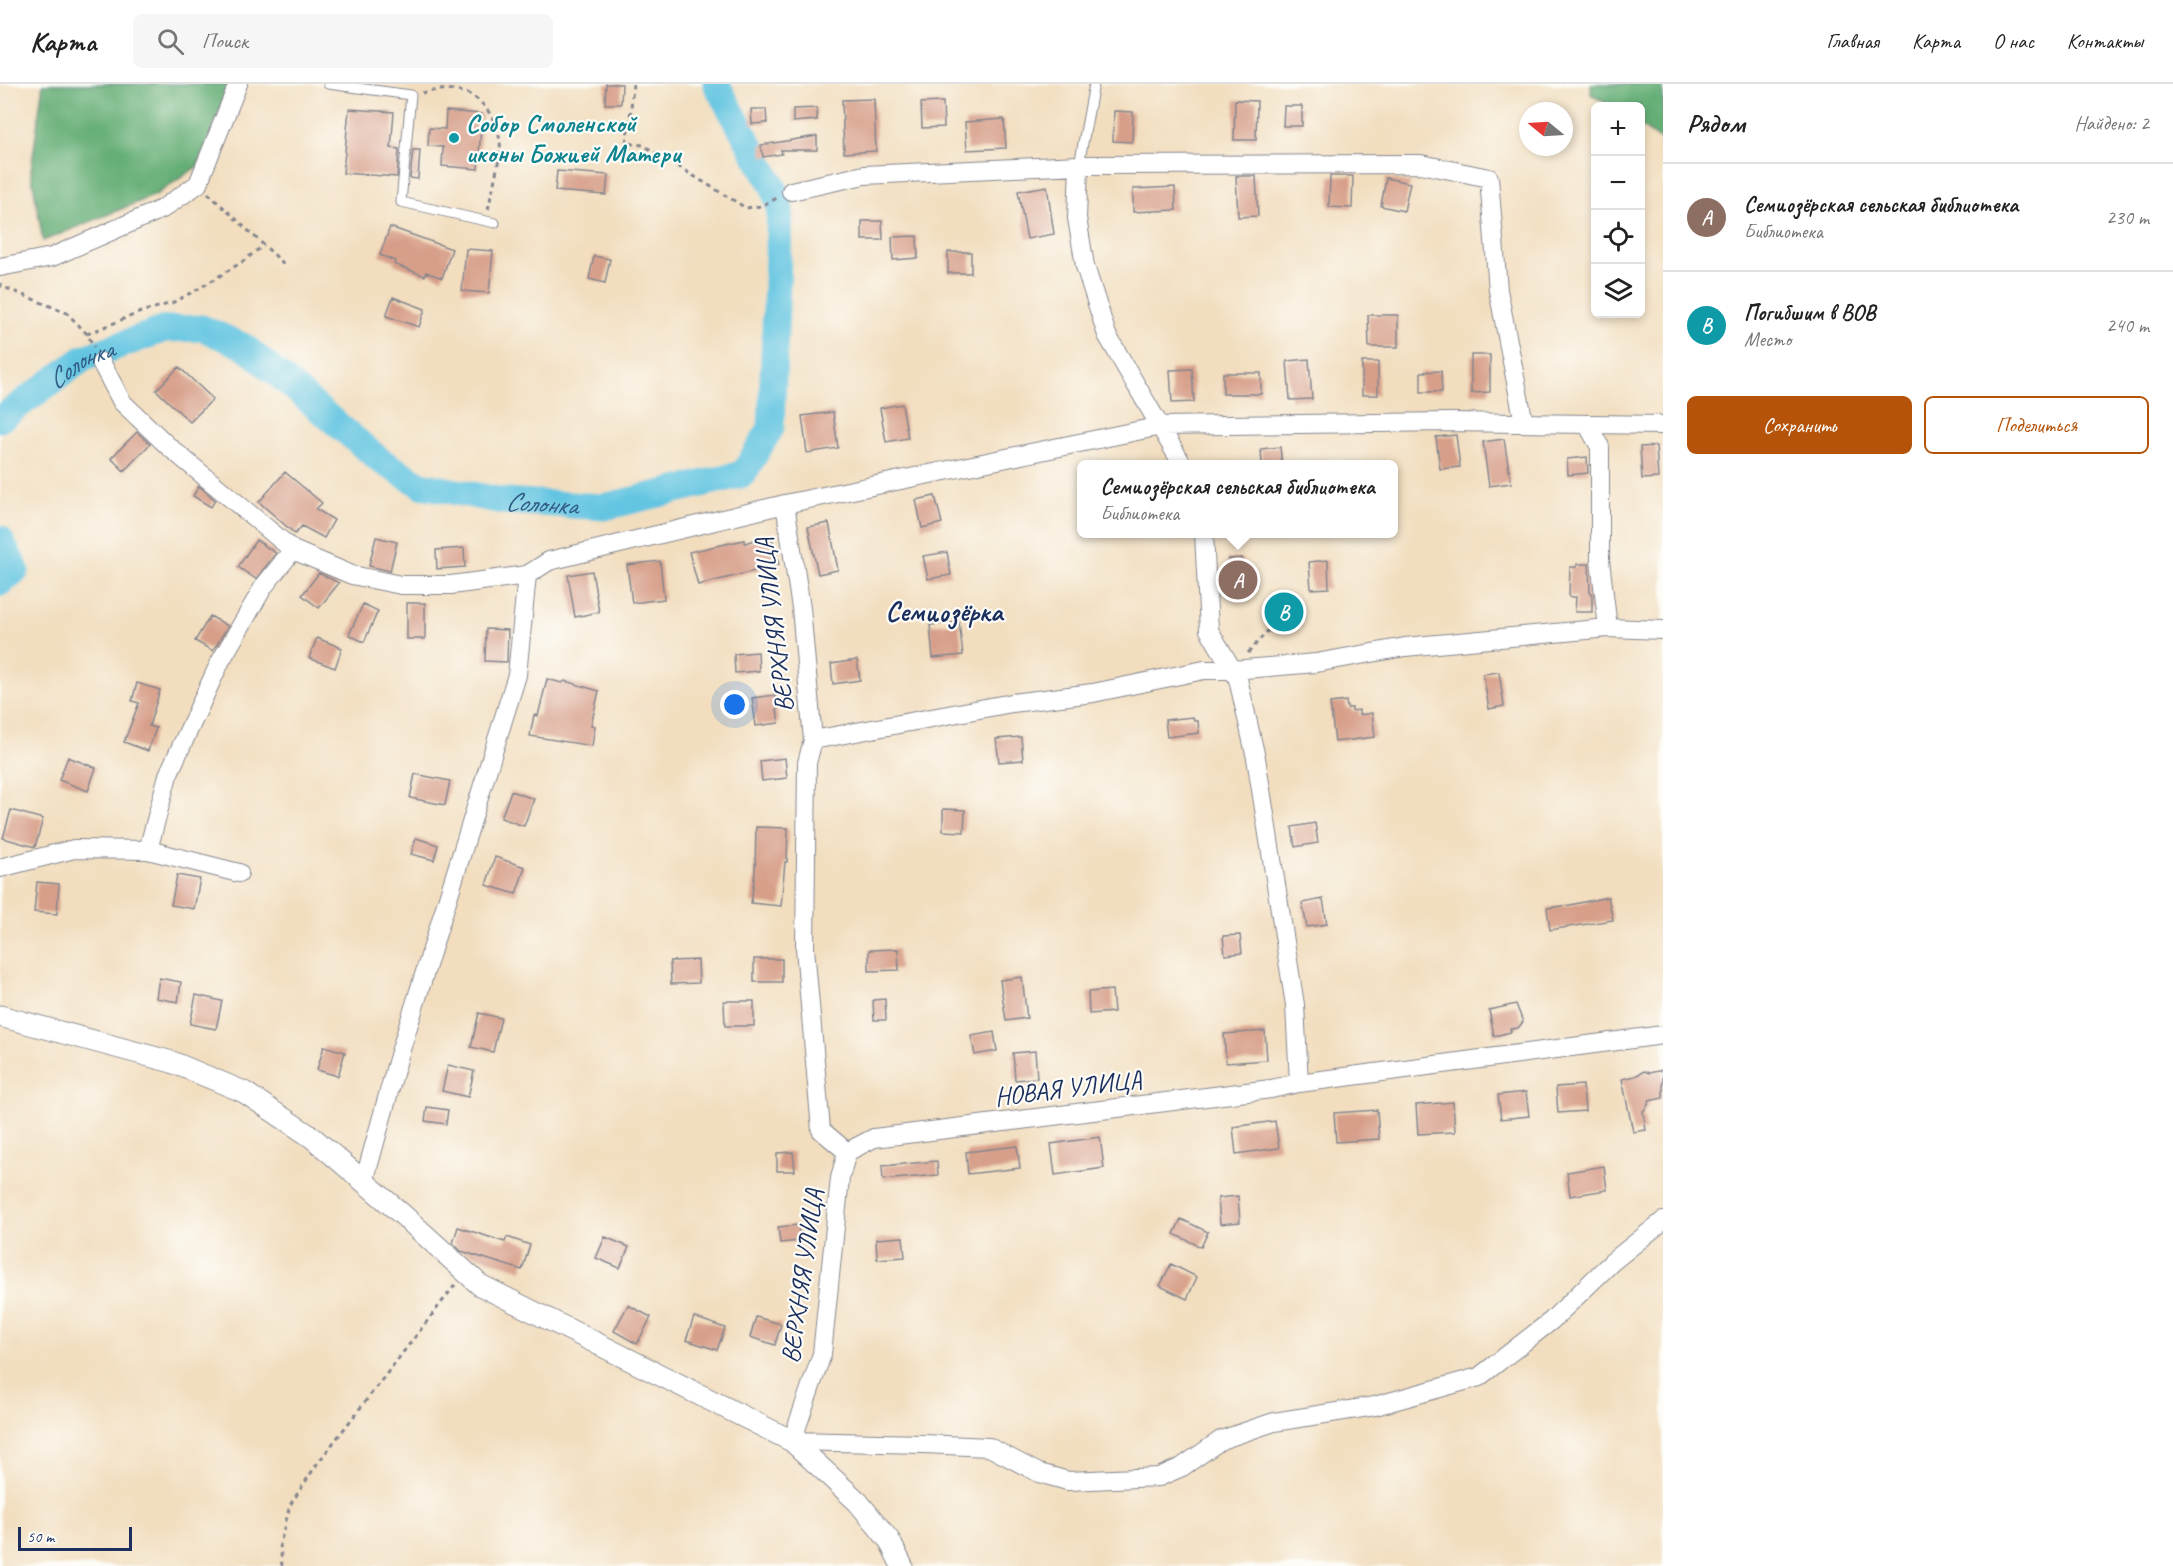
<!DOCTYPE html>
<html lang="ru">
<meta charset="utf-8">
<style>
:root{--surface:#fff;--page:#f6f6f6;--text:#222;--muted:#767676;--line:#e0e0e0;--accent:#b45309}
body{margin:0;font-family:Caveat,sans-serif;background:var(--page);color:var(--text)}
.controls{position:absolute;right:18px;top:18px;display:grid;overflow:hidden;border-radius:9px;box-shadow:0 3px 9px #0003}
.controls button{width:54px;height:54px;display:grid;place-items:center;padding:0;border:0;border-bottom:2px solid var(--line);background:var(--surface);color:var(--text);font:30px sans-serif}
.compass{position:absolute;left:1519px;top:18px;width:54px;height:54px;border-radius:50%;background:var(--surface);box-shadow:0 3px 9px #0003;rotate:288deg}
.scale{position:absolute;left:18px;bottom:15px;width:114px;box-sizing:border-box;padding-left:6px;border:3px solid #1b2f5e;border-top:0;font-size:16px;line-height:21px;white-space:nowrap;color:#1b2f5e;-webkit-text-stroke:4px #fdfcf7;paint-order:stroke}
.you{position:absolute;left:735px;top:621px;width:21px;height:21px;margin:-15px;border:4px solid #fff;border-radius:50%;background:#1a73e8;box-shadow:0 0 0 9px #1a73e833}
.badge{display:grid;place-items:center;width:39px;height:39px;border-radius:50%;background:var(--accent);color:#fff;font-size:20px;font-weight:700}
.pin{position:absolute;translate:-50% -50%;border:3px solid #fff;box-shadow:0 2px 6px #0006}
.popup{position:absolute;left:1077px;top:376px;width:321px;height:78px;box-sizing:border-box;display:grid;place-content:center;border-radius:9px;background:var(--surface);filter:drop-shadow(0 2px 4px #0005);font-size:20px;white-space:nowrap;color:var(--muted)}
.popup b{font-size:22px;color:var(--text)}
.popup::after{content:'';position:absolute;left:50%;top:100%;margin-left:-12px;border:12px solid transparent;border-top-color:var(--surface)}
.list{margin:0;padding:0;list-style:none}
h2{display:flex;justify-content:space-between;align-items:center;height:78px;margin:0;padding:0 24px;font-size:26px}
h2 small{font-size:20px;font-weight:400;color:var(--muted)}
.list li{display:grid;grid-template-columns:39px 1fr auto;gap:18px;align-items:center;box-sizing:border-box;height:108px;padding:0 24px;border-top:2px solid var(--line)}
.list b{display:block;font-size:22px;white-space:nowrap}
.list p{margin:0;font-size:20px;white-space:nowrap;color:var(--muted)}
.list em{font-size:20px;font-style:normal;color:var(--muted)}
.actions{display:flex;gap:12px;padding:18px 24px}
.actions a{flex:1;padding:14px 0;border:2px solid var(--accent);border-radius:9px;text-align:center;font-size:21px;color:var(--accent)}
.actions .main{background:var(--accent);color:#fff}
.icon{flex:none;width:33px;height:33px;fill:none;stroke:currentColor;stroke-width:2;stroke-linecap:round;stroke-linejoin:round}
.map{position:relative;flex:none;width:1663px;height:1482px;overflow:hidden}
header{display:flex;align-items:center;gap:36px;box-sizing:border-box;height:84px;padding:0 30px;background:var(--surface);border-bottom:2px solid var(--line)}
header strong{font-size:28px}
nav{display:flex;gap:33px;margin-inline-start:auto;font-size:21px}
.search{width:420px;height:54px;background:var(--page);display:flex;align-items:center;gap:15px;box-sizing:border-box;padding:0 21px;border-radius:9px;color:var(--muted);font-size:22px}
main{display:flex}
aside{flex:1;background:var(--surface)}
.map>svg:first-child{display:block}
.forest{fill:#65ae76;stroke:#406e6a;stroke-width:1.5}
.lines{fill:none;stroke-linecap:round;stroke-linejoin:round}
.river{stroke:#63c5e1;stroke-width:27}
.building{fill:#d79f89}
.service-casing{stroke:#86868e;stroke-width:11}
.minor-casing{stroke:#86868e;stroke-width:20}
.tertiary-casing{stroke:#86868e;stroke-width:23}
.path{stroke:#86868e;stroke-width:3;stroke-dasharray:4.5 4.5;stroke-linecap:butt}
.service{stroke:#fff;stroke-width:9}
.minor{stroke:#fff;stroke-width:18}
.tertiary{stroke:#fff;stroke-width:21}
.culture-dot{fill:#0f9aa8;stroke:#fdfcf7;stroke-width:2}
.labels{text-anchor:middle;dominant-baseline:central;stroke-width:4.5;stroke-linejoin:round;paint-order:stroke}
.culture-label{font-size:26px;font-weight:bold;fill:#0d838f;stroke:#fdfcf7;text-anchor:start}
.street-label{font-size:26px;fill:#1b2f5e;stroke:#fdfcf7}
.water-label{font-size:27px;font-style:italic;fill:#315c85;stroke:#fdfcf7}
.quarter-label{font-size:28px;font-weight:bold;fill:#1b2f5e;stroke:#fdfcf7}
</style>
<header>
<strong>Карта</strong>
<div class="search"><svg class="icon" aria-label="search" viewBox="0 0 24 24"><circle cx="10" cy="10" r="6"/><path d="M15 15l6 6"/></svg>Поиск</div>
<nav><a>Главная</a><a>Карта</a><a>О нас</a><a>Контакты</a></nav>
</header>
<main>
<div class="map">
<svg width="1663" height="1482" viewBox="0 0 1663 1482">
<rect width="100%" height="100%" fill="#fdfcf7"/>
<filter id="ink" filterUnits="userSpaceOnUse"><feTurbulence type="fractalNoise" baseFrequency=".0167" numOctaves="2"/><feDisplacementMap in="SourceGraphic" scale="12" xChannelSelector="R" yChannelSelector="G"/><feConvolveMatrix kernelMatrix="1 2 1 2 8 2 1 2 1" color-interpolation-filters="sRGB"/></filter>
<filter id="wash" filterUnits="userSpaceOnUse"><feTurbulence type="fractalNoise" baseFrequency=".008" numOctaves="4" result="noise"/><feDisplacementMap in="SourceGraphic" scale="24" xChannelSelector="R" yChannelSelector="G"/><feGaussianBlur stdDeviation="1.35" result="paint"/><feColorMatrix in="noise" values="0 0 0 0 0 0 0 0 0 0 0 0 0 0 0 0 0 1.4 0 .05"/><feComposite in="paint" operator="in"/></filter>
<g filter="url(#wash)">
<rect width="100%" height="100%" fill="#f2debf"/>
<path class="forest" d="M43,0H230L198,82L155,111L43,157L31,87Z
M1591,0H1663V57L1641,42L1640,22H1610L1591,10Z"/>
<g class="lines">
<g class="river">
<path id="s1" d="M0,335L84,274L165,245L202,244L245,263L381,377L421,401L503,417L604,423L743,390L771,344L780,125L774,104L716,0"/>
<path d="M0,455L16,486L0,499"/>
</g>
</g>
<g id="blocks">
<path class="building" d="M606,0H622L621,20H605Z
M874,15L876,67L844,69L842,16Z
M1235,16L1257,17L1256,56H1234Z
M943,18L944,43L922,44L921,19Z
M1284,22H1302V42H1283Z
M817,24V36L793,38V25Z
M349,25L394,28L391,64L399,65L397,93L343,89Z
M751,25H766L767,39L752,40Z
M446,27L482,30L478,85L442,82L443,63L428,62L429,44L445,45Z
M1114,27L1133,28L1132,58L1113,57Z
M1004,35L1006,64L967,66L965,38Z
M817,52V66H781L782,70L763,73L761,61Z
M413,66H420L418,95L410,94Z
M557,87L608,91L606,111L555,107Z
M1236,92H1256L1258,132L1238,133Z
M1330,92H1353L1352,124L1329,123Z
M1386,94L1410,99L1404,127L1381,122Z
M1047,102L1054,150L1027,155L1018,107Z
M1175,103L1176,126L1133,128V105Z
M862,137H882L883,156H862Z
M390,143L452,165L442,194L426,188L425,192L394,180L395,177L380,171Z
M917,152L918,174L893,176L892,153Z
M466,165L493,167L489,209L462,207Z
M948,168H971V189H948Z
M594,172L610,175L605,199L589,195Z
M393,213L425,225L419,243L386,232Z
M1368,231H1398V263H1369Z
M1471,271H1490V308L1471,309Z
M1309,275L1312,315L1290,316L1287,277Z
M1362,278H1378V311H1362Z
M179,283L213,315L190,338L156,306Z
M1192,285L1194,318L1172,319L1170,286Z
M1441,287L1442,308H1421V288Z
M1223,289H1261V310H1223Z
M902,320L908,354L886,358L880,324Z
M833,328L838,364L807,369L802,332Z
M137,348L150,360L124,387L111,374Z
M1456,351L1460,383L1440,385L1436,353Z
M1504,355L1511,399L1489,402L1483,358Z
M1656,362L1658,394L1642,395L1640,363Z
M1280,363L1282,381H1262L1261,365Z
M1587,373L1588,389L1568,391L1567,375Z
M285,388L322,419L316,425L334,436L324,454L302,442L295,450L259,418Z
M199,402L215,416L211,423L193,412Z
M935,412L942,439L922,444L916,416Z
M829,439L838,486L818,490L808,443Z
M771,451L779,481L698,501L689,468L744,456L745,459Z
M376,453L397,458L390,487L369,482Z
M256,456L276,469L256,495L238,483Z
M464,464L465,483L437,485L436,466Z
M947,468L951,491L928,495L923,472Z
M1242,474L1244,501L1229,502L1228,475Z
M1328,476L1329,504L1311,505L1309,478Z
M660,477L664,515L632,519L627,481Z
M1577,480H1589L1590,509H1592V528H1575L1576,513H1569L1570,483H1577Z
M592,487L599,528L575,533L568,491Z
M319,489L339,499L319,524L302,511Z
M407,519H425V555H407Z
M363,520L378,527L364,558L349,551Z
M210,532L228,542L213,567L195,557Z
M959,538L963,571L933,574L930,541Z
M486,545L508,546L507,578L485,577Z
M317,554L342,564L335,584L309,574Z
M758,568L759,587L735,589L734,570Z
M857,576L860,596L833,600L831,580Z
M1499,588L1504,622L1489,625L1483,590Z
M547,595L562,599L565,597L599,607L591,641L595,642L592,662L530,652L534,631L538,632Z
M137,599L160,606L149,642L156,644L148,667L124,658L139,619L132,617Z
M775,611L779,639L756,642L752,614Z
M1346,617L1347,624H1352V627L1359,626V631L1372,629L1375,653L1335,658L1330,619Z
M1193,633L1194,637H1198L1199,649L1167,653L1165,636Z
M1021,653L1023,676L999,678L996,655Z
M68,673L96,684L88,707L59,696Z
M785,674L787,694L762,697L760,677Z
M415,690L450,697L445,721L410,714Z
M511,707L534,715L524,742L501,734Z
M943,725L965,726L964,748L943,747Z
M11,726L43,735L35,763L3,754Z
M1315,739L1318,759L1295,763L1292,743Z
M756,743L788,744L787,778H785L781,822L751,819L755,788Z
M416,754L438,761L434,776L411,770Z
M495,773L525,783L516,810L486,801Z
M177,791L200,795L194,825L171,821Z
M37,798L59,800L57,830L34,828Z
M1608,813L1613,836L1550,846L1547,824L1570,821Z
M1323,815L1327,840L1307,843L1302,819Z
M1240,851L1242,869L1225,871L1223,852Z
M898,865L899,886L869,887V866Z
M754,875H782V898H754Z
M698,876L699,899L671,900L670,877Z
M1022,893L1027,934L1006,937L1000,896Z
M159,894L181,898L178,918L156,914Z
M1112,906L1114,928L1089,930L1088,908Z
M196,911L222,917L216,945L190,940Z
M885,915L886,936H874L873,916Z
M724,917H754V942H725Z
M1516,920L1523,938L1518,944L1510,945L1511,948L1494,952L1489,926Z
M479,929L501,934L493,968L471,963Z
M1265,947L1267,976L1226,979L1224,950Z
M994,948L997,967L975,971L971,952Z
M324,962L345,968L338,992L317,986Z
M1035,967L1037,994L1015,996L1013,969Z
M448,981L474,987L468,1013L442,1007Z
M1663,986V1014L1649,1017L1647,1023L1643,1027L1646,1046L1633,1048L1622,995L1635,992L1644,987L1649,989Z
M1583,1001L1585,1027L1558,1029L1556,1003Z
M1526,1008L1529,1032L1501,1035L1498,1011Z
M1453,1018L1455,1048L1418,1050L1416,1021Z
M427,1023L448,1026L446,1040L425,1037Z
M1377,1026L1379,1055L1336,1058L1334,1029Z
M1275,1037L1279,1064L1236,1070L1233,1043Z
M1100,1053L1104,1084L1055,1091L1051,1060Z
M1017,1062L1020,1084L968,1090L966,1068Z
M793,1068L795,1087H777V1069Z
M937,1077L938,1091L883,1096L882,1082Z
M1604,1082L1607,1106L1570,1112L1567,1088Z
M1238,1112L1240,1138L1220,1140L1218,1114Z
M1181,1135L1208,1148L1201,1163L1174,1150Z
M798,1141L800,1157L780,1159L778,1143Z
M458,1143L505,1158L507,1153L530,1161L522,1186L461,1167L453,1159Z
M605,1153L629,1163L620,1184L596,1174Z
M903,1153L905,1173L877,1175L876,1155Z
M1171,1180L1197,1193L1187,1215L1160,1202Z
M628,1221L651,1233L637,1260L614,1247Z
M694,1233L725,1244L717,1266L686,1256Z
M756,1233L781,1240L775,1261L750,1253Z"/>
</g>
</g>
<g filter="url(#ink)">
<use href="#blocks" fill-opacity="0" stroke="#86868e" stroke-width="1.5"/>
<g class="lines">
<g class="service-casing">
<path id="service" d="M328,0L411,11L401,118L495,139
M1079,81L1094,0"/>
</g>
<g class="minor-casing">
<path id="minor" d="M1079,81L1077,134L1085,182L1107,251L1182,380
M791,107L864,91L1079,81L1421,80L1489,94L1498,206L1524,339
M0,183L52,173L162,125L198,100L238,0
M101,278L122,318L168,362L293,466L352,491L401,501H451L527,491L549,477L785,420L1161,342L1450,338L1663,341
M1587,340L1600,363V476L1608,544
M785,420L801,524L813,656L807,679L805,864L821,1046L847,1068
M1204,450L1209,546L1238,595L1256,674L1295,921L1299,999
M813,656L1012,619L1093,609L1204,586H1233L1316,579L1405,563L1608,544L1663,546
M148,766L239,789
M0,784L74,765L148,766L168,691L220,578L264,502L293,466
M847,1068L840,1094L822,1270L792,1357L924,1360L989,1363L1039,1389L1068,1397L1159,1393L1182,1383L1221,1356L1274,1338L1375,1322L1479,1293L1551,1237L1612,1178L1663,1137
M847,1068L874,1054L1271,1005L1299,999L1663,951
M364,1098L398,975L517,591L527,491"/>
</g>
<g class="tertiary-casing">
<path id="tertiary" d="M0,932L172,978L244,1008L313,1054L404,1132L480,1201L792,1357L858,1418L889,1456L902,1482"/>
</g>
<path class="path" d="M633,0L631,25L626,59L643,61L746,124L761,122L779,113
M422,9C434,6 451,4 463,8C484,14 497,37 500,57C502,70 491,110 488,126
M208,109L284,180
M0,199L1,202L67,229L87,250L94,263
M87,250L141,228L172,219L200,204L242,178L264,161
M1248,569L1284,528
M282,1482L280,1460L290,1421L317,1380L455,1201"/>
<use href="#service" class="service"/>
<use href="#minor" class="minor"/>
<use href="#tertiary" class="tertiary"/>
</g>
</g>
<circle class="culture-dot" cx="454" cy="54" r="6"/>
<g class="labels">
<g class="culture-label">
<text x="466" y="39">Собор Смоленской<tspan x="466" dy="30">иконы Божией Матери</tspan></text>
</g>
<g class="street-label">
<text transform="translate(774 541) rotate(-97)">ВЕРХНЯЯ УЛИЦА</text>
<text transform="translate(1068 1004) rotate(-7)">НОВАЯ УЛИЦА</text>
<text transform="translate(802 1192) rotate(-82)">ВЕРХНЯЯ УЛИЦА</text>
</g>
<g class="water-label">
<text stroke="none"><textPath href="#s1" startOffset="98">Солонка</textPath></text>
<text stroke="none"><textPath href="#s1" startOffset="620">Солонка</textPath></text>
</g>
<g class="quarter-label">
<text x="944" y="527">Семиозёрка</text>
</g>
</g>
</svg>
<div class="controls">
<button>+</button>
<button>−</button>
<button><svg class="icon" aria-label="locate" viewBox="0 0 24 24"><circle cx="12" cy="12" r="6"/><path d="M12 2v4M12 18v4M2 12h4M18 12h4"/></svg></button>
<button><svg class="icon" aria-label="layers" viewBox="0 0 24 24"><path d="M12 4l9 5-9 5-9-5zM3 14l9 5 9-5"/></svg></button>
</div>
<svg class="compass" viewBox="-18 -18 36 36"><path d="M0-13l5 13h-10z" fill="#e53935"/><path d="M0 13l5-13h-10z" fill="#767676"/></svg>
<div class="scale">50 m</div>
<div class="you"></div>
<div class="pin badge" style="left:1238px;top:496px;background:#8d6e63">A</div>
<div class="popup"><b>Семиозёрская сельская библиотека</b>Библиотека</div>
<div class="pin badge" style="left:1284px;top:528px;background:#0f9aa8">B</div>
</div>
<aside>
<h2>Рядом<small>Найдено: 2</small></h2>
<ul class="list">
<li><span class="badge" style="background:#8d6e63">A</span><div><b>Семиозёрская сельская библиотека</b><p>Библиотека</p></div><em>230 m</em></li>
<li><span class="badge" style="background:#0f9aa8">B</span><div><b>Погибшим в ВОВ</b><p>Место</p></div><em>240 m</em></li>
</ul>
<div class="actions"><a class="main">Сохранить</a><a>Поделиться</a></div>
</aside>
</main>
